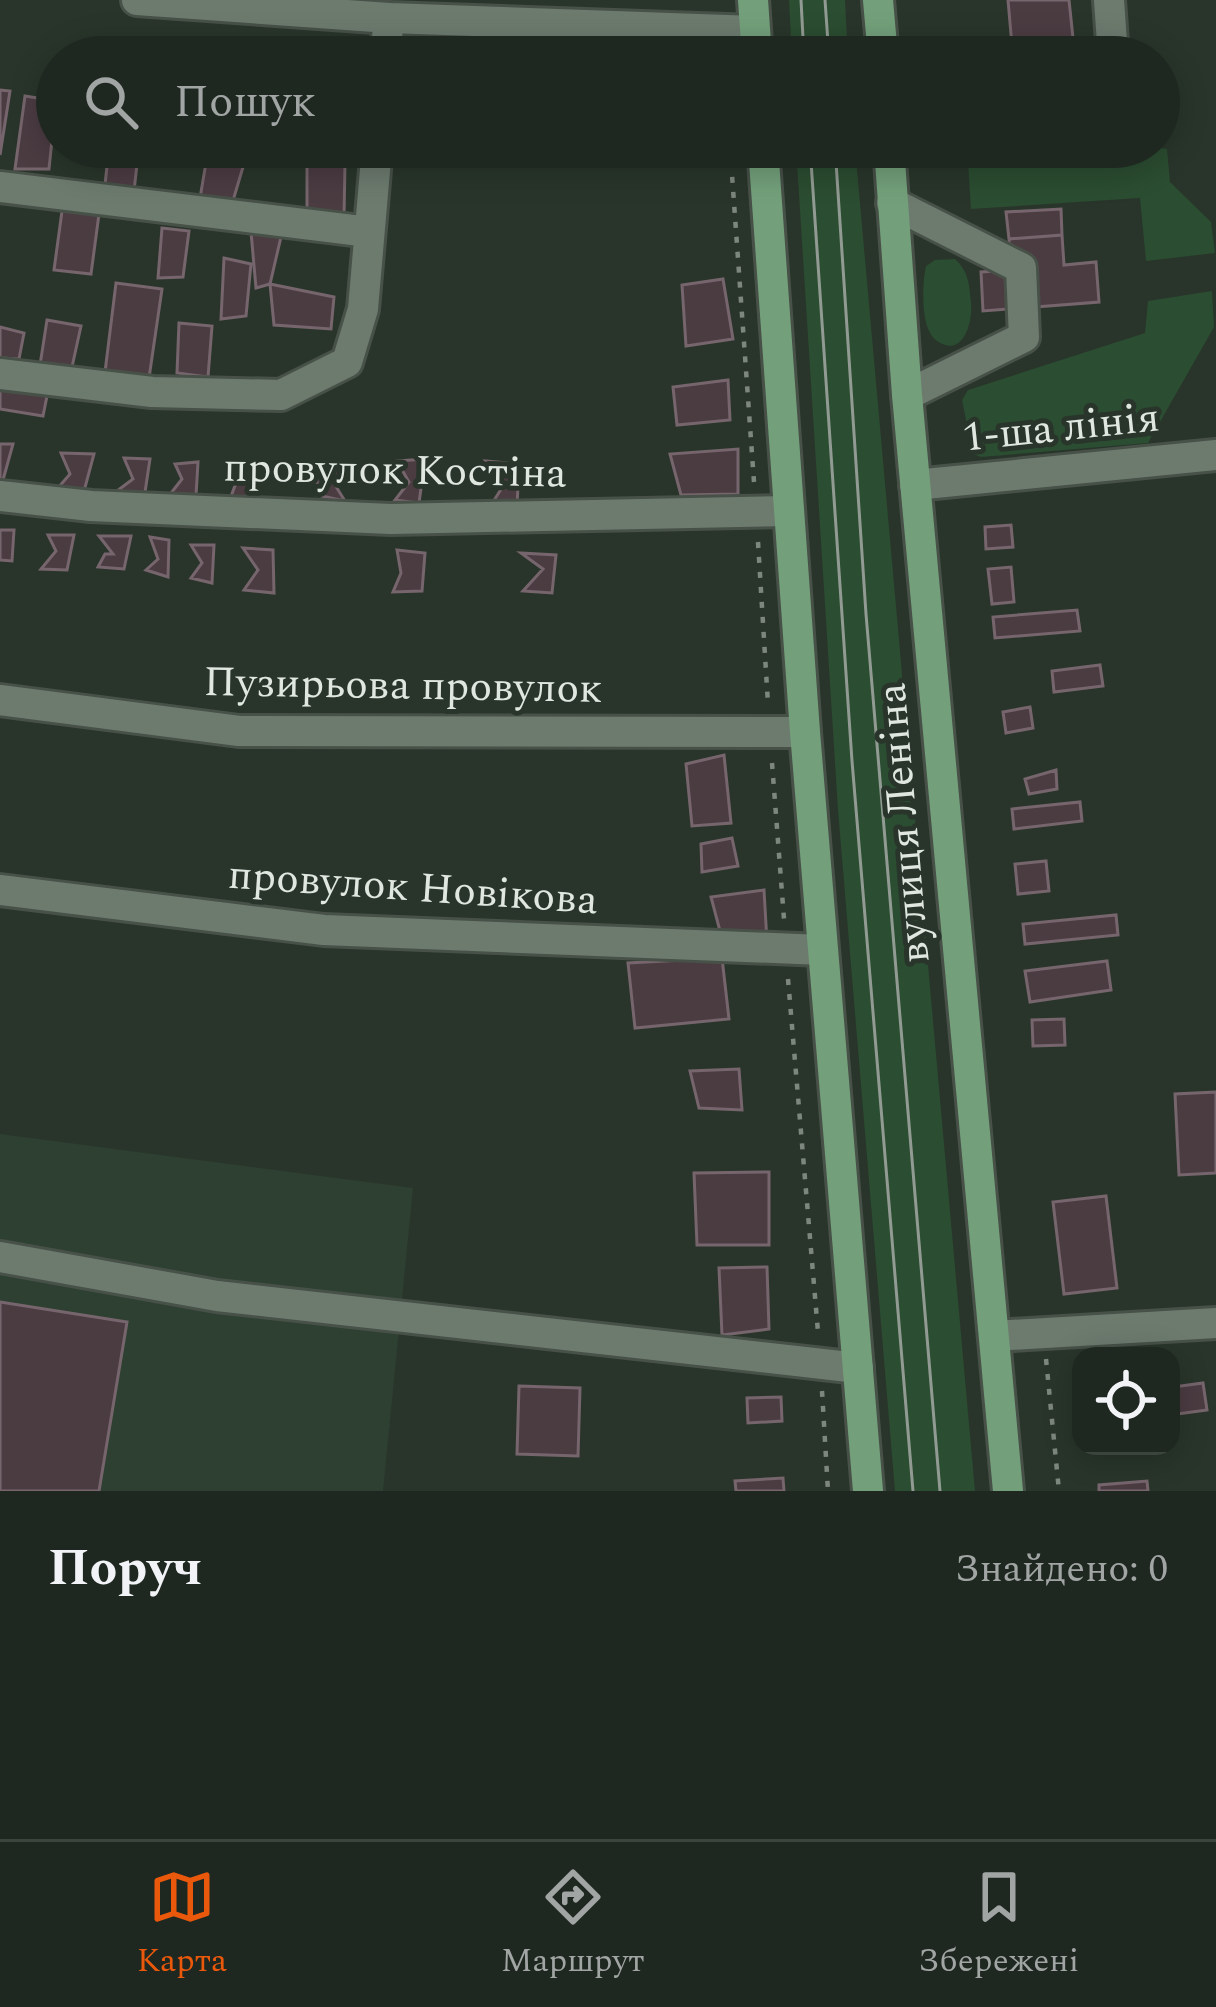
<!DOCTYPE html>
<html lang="uk">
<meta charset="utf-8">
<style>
:root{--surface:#1f2820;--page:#2c342d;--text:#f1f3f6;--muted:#a1a6a5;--line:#3c443e;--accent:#ea580c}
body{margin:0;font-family:Spectral,serif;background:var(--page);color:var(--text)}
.controls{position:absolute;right:36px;bottom:36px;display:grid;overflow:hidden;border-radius:24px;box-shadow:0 6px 30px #0003}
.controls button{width:108px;height:108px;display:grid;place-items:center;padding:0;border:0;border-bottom:3px solid var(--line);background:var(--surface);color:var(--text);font:60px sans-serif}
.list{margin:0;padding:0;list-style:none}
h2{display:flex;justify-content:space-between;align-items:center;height:156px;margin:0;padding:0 48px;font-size:51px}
h2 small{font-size:39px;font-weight:400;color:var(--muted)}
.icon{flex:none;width:66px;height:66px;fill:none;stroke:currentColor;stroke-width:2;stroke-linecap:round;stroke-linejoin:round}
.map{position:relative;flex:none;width:1216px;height:1491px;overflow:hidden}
.search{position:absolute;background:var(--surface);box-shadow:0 6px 30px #0003;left:36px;right:36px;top:36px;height:132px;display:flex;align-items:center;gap:30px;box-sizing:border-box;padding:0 42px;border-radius:66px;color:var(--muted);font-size:45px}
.sheet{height:348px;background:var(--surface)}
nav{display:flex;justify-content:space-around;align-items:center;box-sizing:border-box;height:168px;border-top:3px solid var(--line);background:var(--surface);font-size:33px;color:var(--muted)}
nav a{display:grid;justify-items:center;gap:6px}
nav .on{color:var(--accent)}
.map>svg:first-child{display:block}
.built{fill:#2e4031}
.green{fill:#2b4d31}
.building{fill:#4b3c42;stroke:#76656c;stroke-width:3}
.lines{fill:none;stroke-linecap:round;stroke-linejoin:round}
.minor-casing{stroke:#475148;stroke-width:36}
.major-casing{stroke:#475148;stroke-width:36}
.path{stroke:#7d877e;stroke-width:4.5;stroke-dasharray:6 9;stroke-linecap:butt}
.minor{stroke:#6d7b6f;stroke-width:30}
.major{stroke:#73a07b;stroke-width:30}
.tram{stroke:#929b93;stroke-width:3}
.labels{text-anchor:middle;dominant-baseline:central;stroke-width:10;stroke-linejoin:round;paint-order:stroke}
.street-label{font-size:42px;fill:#e0e7e0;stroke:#29352b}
</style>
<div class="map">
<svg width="1216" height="1491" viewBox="0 0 1216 1491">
<rect width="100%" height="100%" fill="#29352b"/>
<path class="built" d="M0,1134L413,1188L383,1491H0Z"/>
<path class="green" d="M789,0H845L848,57H792Z
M796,147H855L975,1491H895L838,810Z
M967,147H985L988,161L1152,147L1167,149L1170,182L1211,222L1215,253L1146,261L1140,198L971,209Z
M955,259C969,272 969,284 971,302C973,321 964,359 937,341C920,330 922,284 926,266L935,260Z
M1212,291L1214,327L1148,443L981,457L973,454L962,400L968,390L1145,333L1148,301Z"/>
<path class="building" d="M1008,0H1069L1075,57H1013Z
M0,90L10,91L0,155Z
M25,96L56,101L49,169H15Z
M109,147H139L134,191L105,185Z
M208,151L246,157L232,204L200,198Z
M307,158L345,164L344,216L307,212Z
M1061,209L1062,235L1009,239L1006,212Z
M62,211L99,214L91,274L54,270Z
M162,228L189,231L183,277L158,278Z
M251,232L281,237L270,284L256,288Z
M1062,235L1064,265L1096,262L1099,302L983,311L981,272L1011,270L1009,239Z
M224,258L251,264L246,316L221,319Z
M723,279L733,339L686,346L682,285Z
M116,283L162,289L149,378L105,372Z
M270,284L334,297L331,329L274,325Z
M47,320L81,326L72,367L40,365Z
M179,323L212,326L208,377L177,373Z
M0,327L24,333L19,359L0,358Z
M728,380L730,420L677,425L673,387Z
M0,384L48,391L43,416L0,409Z
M0,444H13L3,480H0Z
M738,449V494L681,495L670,454Z
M61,453L94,454L83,495L57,489L70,474Z
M124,458L150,459L144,499L117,491L133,479Z
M425,459L419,503L395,500L409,482L397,461Z
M486,461L519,464L517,507L493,502L505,483Z
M198,462L196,496L168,497L182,479L175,464Z
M226,464L256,465L255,496L230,499L236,483Z
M317,464L343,469L335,485L345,501L317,495Z
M1011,525L1013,547L986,549L985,527Z
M0,530H14L12,561L0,560Z
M48,535H74L67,570L41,569L56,551Z
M99,536H131L124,569L98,567L105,554H113Z
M150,537L169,540L168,577L146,570L158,559Z
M191,545H214L212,583L191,578L202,563Z
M243,548L273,550L274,593L244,590L258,570Z
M397,550L425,553L422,591L393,592L401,573Z
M521,553L556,555L552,593L523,591L543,569Z
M1011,567L1014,602L992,604L988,569Z
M1077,610L1080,631L995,638L993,617Z
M1100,665L1103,686L1054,692L1052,671Z
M1030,707L1033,728L1006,733L1003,712Z
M724,755L731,823L692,826L686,764Z
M1056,770L1057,789L1029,794L1025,779Z
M1080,802L1082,821L1014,829L1012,809Z
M732,838L738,866L702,872L701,844Z
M1046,861L1049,891L1018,894L1015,864Z
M764,890L767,942L721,935L711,897Z
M1116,915L1118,935L1025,944L1023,924Z
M722,958L729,1019L635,1028L628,963Z
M1107,961L1111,990L1030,1002L1025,971Z
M1064,1019L1065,1045L1033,1046L1032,1020Z
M739,1069L742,1110L699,1108L690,1071Z
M1216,1092V1173L1179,1175L1175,1094Z
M769,1172V1245H697L694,1173Z
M1106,1196L1117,1288L1064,1294L1053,1202Z
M767,1267L769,1329L722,1335L719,1268Z
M0,1302L127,1322L99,1491H0Z
M1203,1383L1207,1410L1177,1414L1173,1387Z
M519,1386L580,1388L578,1456L517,1454Z
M781,1397L782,1421L748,1423L747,1398Z
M783,1478L784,1491H736L735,1481Z
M1147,1481L1148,1491H1099V1485Z"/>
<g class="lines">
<g class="minor-casing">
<path id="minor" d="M137,0L389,18L755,31
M1109,0L1113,57
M385,57L389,18
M0,187L369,232
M892,203L1021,268L1024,337L907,395
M0,374L152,392L281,395L347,362L363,309L377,147
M915,485L1216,455
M0,496L91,506L391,519L789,511
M0,700L239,731L805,732
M0,890L324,930L822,950
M0,1257L217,1296L858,1368
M994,1336L1216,1323"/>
</g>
<g class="major-casing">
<path id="major" d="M753,0L757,57
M878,0L883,57
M763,147L805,732L868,1491
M889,147L907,395L1008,1491"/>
</g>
<path class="path" d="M730,147L754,482
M758,542L768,704
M772,763L784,919
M788,979L818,1332
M1046,1359L1059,1491
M822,1391L828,1491"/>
<use href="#minor" class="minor"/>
<use href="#major" class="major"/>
<path class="tram" d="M801,0L804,57
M825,0L829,57
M810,147L852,761L913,1491
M835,147L866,614L940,1491"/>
</g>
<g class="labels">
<g class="street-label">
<text transform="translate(1061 428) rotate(-6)">1-ша лінія</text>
<text transform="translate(395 471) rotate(1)">провулок Костіна</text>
<text transform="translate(403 686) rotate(1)">Пузирьова провулок</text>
<text transform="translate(904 823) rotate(-95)">вулиця Леніна</text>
<text transform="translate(413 888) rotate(4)">провулок Новікова</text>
</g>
</g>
</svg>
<div class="controls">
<button><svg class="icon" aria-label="locate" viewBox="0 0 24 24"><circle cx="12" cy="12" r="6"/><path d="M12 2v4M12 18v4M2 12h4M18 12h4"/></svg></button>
</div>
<div class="search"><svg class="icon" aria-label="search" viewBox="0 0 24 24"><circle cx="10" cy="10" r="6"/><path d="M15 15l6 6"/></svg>Пошук</div>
</div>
<section class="sheet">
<h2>Поруч<small>Знайдено: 0</small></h2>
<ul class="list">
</ul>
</section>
<nav>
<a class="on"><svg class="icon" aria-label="map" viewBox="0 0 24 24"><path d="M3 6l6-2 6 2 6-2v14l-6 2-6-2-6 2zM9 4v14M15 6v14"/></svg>Карта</a>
<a><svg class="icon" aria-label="directions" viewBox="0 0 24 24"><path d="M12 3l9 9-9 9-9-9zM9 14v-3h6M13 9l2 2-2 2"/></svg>Маршрут</a>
<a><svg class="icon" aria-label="saved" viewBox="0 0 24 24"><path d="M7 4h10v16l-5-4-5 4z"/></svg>Збережені</a>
</nav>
